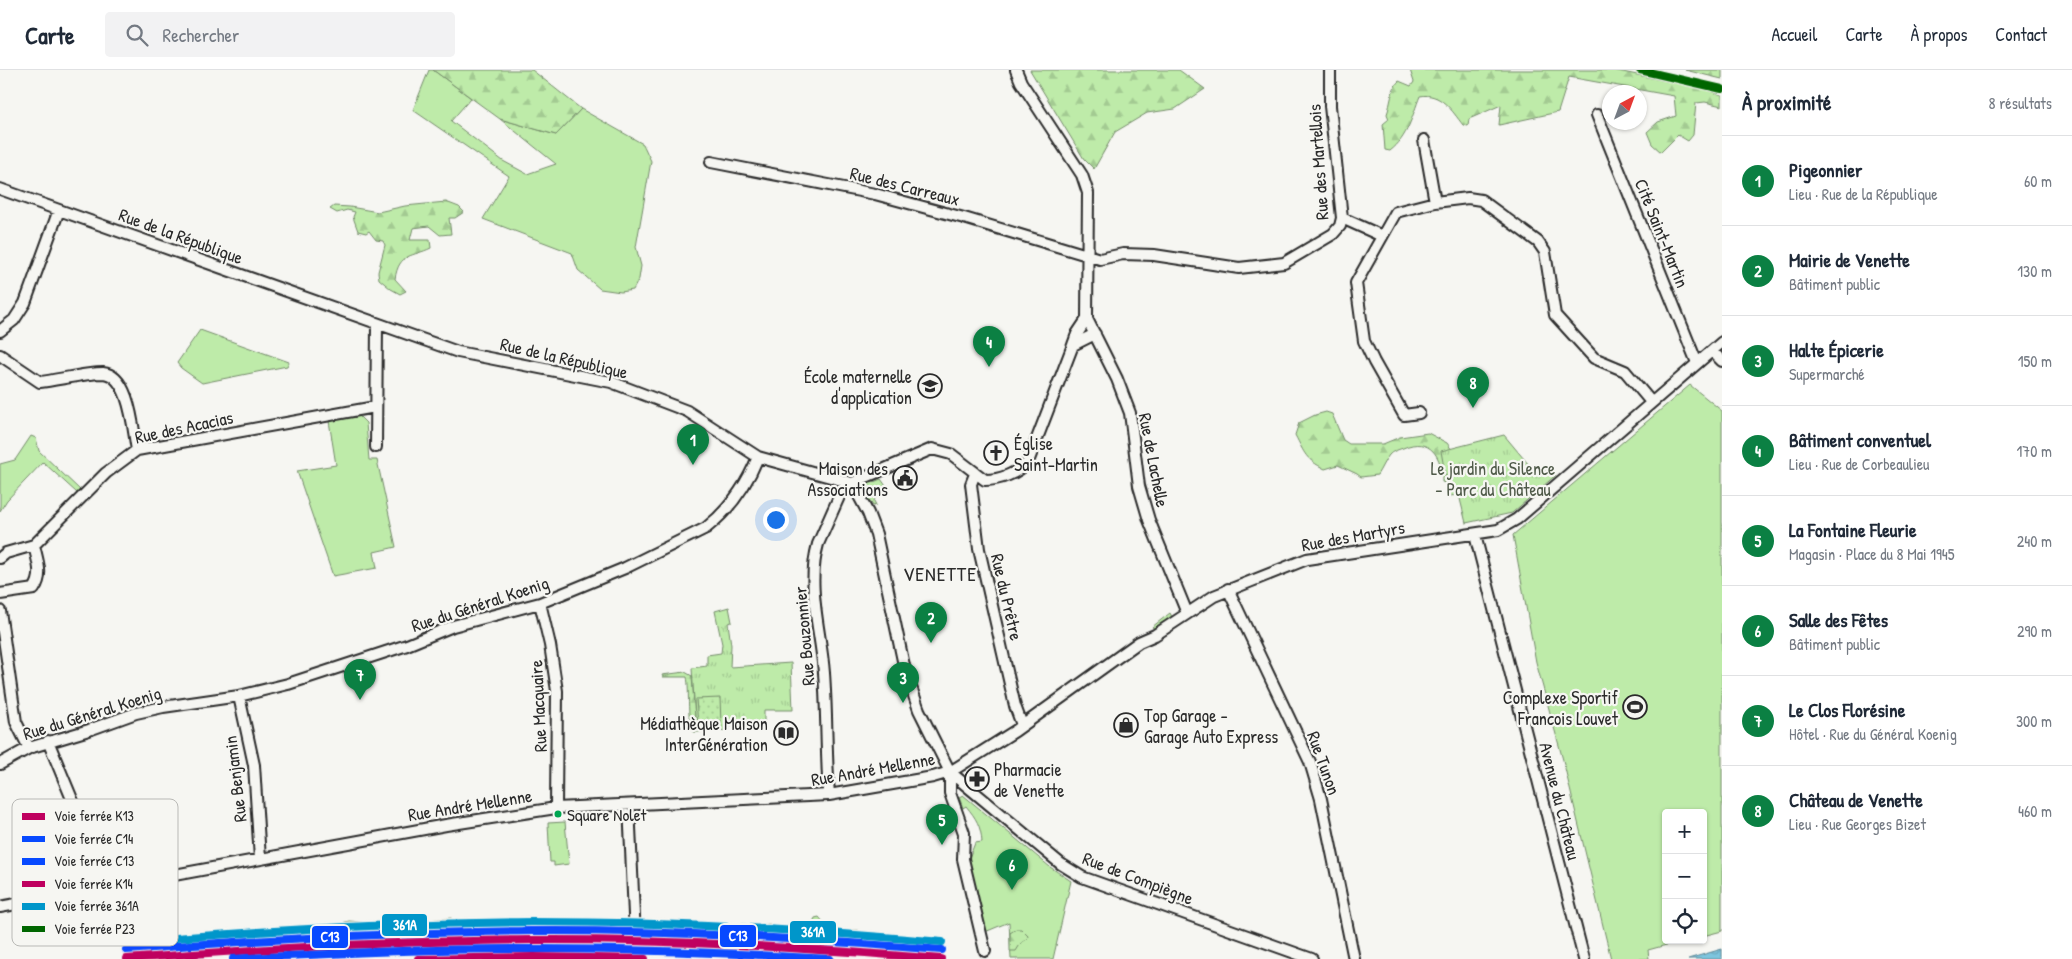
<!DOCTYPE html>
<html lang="fr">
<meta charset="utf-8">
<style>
:root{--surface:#fff;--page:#f2f2f3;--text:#1f2937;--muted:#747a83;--line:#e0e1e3;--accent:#0b8043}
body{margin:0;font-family:"Patrick Hand",sans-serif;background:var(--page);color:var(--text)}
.controls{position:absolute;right:15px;bottom:15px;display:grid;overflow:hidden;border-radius:5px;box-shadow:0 1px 4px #0004}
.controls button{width:45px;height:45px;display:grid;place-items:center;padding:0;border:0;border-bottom:1px solid var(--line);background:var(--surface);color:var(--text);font:25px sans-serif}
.compass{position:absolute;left:1602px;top:15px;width:45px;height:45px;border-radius:50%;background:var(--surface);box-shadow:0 1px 4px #0004;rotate:41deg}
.you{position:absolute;left:775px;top:449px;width:18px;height:18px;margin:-12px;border:4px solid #fff;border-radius:50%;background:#1a73e8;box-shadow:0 0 0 8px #1a73e833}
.badge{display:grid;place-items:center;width:32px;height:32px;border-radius:50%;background:var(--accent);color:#fff;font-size:16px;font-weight:700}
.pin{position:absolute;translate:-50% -41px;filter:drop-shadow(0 1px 2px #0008)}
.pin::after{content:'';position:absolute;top:26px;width:18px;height:15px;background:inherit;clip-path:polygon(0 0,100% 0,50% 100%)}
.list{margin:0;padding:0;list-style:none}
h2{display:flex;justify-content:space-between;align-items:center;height:65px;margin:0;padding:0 20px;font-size:21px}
h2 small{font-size:16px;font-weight:400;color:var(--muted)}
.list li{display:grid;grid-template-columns:32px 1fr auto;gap:15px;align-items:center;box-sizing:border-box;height:90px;padding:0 20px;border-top:1px solid var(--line)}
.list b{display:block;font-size:19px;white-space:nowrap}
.list p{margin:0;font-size:16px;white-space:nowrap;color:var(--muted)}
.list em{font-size:16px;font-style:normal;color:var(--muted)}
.icon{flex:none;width:28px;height:28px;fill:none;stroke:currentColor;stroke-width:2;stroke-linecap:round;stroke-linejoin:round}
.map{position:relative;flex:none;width:1722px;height:889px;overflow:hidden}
header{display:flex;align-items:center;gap:30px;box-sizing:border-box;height:70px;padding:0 25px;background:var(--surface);border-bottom:1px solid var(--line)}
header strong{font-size:24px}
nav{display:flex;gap:28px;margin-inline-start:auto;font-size:18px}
.search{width:350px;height:45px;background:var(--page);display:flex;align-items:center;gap:12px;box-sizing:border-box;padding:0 18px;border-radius:5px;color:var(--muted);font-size:19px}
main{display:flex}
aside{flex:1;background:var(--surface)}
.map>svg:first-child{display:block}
.grass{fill:#beeba9;stroke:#748b6a}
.forest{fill:url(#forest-firs);stroke:#748b6a}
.park{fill:url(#park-tufts);stroke:#748b6a}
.garden{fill:url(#garden-dots);stroke:#748b6a}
.water{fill:url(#water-waves);stroke:#5c8796}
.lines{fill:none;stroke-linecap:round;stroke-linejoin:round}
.minor-casing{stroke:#2b2b2b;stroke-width:14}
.minor{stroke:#f6f6f2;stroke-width:10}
.rail-1-casing{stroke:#f6f6f2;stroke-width:11}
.rail-2-casing{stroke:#f6f6f2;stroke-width:11}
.rail-3-casing{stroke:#f6f6f2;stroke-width:11}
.rail-4-casing{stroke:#f6f6f2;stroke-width:11}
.rail-5-casing{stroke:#f6f6f2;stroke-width:11}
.rail-6-casing{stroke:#f6f6f2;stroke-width:11}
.rail-1{stroke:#bf005f;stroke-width:8}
.rail-2{stroke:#0749ff;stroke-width:8}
.rail-3{stroke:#0749ff;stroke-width:8}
.rail-4{stroke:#bf005f;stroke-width:8}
.rail-5{stroke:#0096ca;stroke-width:8}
.rail-6{stroke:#060;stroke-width:8}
.bus-dot{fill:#00a651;stroke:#f6f6f2;stroke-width:2}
.labels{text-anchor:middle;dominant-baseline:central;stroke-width:4.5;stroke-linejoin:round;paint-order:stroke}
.bus-label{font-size:17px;fill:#2b2b2b;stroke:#f6f6f2;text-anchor:start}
.street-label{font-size:18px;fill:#2b2b2b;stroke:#f6f6f2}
.poi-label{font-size:18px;fill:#2b2b2b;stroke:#f6f6f2;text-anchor:end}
.park-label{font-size:18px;fill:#505b4a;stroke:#f6f6f2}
.quarter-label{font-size:20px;letter-spacing:1px;fill:#2b2b2b;stroke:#f6f6f2}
.key{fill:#f6f6f2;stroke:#b9b9b6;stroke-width:1}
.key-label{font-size:14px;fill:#2b2b2b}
.line-badge{stroke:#f6f6f2;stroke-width:2}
.badge-label{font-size:14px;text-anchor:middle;font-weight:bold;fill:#fff}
</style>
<header>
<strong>Carte</strong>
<div class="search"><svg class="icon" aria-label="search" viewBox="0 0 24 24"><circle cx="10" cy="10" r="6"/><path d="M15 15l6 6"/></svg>Rechercher</div>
<nav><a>Accueil</a><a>Carte</a><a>À propos</a><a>Contact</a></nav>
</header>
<main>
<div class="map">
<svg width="1722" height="889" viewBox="0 0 1722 889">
<defs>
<pattern id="forest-firs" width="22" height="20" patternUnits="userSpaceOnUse" patternTransform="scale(1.25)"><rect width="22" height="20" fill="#beeba9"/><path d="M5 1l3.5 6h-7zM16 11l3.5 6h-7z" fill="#a3ca92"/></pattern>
<pattern id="park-tufts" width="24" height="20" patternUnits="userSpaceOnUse" patternTransform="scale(1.25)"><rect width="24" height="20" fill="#beeba9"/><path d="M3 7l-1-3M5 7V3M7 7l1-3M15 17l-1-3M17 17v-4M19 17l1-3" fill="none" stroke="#a3ca92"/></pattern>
<pattern id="garden-dots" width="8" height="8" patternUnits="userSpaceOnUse" patternTransform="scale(1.25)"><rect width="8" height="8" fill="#beeba9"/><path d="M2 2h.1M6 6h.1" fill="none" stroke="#a3ca92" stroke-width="1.8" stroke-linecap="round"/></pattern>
<pattern id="water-waves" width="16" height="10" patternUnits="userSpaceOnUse" patternTransform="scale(1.25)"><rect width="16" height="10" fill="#7dc5de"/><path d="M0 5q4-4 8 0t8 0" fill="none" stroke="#6ca9bf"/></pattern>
</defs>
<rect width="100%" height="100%" fill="#f6f6f2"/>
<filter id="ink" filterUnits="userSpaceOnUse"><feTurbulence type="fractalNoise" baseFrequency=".02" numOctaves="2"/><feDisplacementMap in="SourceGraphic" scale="10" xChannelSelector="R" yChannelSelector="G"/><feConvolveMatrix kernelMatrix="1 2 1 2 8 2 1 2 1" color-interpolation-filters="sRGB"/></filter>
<g filter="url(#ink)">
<path class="grass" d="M429,0H433L471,28L451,51L503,91L527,104L556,94L500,49L556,65L581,39L643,74L651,91L636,177L641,196L639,209L633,220L621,222L600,219L578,200L572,183L483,149L509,106L413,40Z
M200,260L289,292L287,296L202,313L181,298L177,293Z
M1690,315L1722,341V861L1703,866V743H1666V870H1685L1648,880L1649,889H1611L1563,690L1536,592L1513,465Z
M358,345L366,353L369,390H377L396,477L374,482L377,498L333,506L297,401L336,395L329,351Z
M31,366L36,368L39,381L80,420L77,423L43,392L7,430L0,441V394L15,390Z
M881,409L886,416L879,418L874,431L876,435L873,436L863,420L864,416Z
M1170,543L1172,547L1154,558L1152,557Z
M963,725L1050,797L1071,811L1053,889H1011L1009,852L985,862L984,868L969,788L975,773L982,772C981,756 976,748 966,736L963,738L959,727Z
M565,752L569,794L554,796V792H550L548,753Z
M451,848L458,852L461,861L441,865L416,859L412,853L426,850Z
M349,851L375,853L392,860L386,864L272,867L275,859L301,855L322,858Z
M666,852L683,859L707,860L710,863L642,862C647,856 654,854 661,855Z
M612,853L629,860L570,862L579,858Z"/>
<path class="forest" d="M433,0H532L581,39L556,65L500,49Z
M1030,0H1179L1205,19L1175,39L1147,43L1115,62L1094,99L1084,89Z
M1410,0H1613L1700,18L1722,25V36L1705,32L1696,33L1693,65L1688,71L1678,65L1661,82L1652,74L1647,62L1658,52L1676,46L1674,26L1569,7L1558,42L1499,55L1501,35L1469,49L1468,56L1463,55C1452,41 1441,22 1420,26C1412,46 1408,67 1390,81L1385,80L1383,54L1389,49L1387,44C1391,34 1391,18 1399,11L1411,16L1414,12Z
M1685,0H1722V9Z
M446,132L459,137L464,142L455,148H449L451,164L440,165L429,156L413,158L410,170H430L431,178C413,187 399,182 395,209L406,221L400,224L391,219L379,209L378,202L385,175L383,171L376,170L369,161L366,163L358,161L353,147L355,142L347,140L337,143L330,139L334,136L350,137L378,142L405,136Z
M1326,342L1332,344L1343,370L1349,374H1383L1400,367L1428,363L1447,373L1457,387L1451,415L1442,412C1443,387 1430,366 1403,378C1398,380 1392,381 1389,385C1384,391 1381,399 1377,405L1361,407L1357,404L1338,395L1325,399C1305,389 1305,384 1295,365L1299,353L1315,345Z
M685,602L692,606L696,662H694C686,655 690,620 687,607H663L662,605Z
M819,847L825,854L829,863L847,864L853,860H858L868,865H874L875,868L871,872L822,867L742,866L741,858L747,856L769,854L785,859L804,862L809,860L815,848Z
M1016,859H1021L1028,866L1027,869L1021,873L1016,881H1010V863Z"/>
<path class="park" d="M1504,365L1529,395L1556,405L1512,443L1466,453L1459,425L1449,426L1441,381Z
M729,537L732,552L728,553L731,575L730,597L791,593L793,640H764V656H729V660L696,662L692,598L707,596V585L721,583L722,574L715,541Z"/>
<path class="garden" d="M720,628L721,654L698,656L696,629Z"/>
<path class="water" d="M1722,879V889H1688Z"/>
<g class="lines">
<g class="minor-casing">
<path id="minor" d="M1016,0L1021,12L1082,105L1088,123L1087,249L1117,309L1130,343L1139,416L1149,450L1187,543
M1597,45L1697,293
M1424,70L1435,132
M711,92L875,124L964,148L1100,189L1123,184L1154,185L1239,198L1284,193L1333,164L1340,156L1342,148L1330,36V0
M0,119L458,282L611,312L687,341L758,387L852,413L868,443L876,464L905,600L919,640L950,702L1061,794L1082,807L1312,889
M1342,148L1382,166
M1087,249L1077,264L1073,275L1095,264
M0,261L14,250L25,233L59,140
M1712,281L1722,291
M0,285L40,312C57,310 87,303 103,303C130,305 133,360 137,380
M1419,343L1404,345L1374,292L1364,271L1356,213L1396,142L1435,132L1468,128L1481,130L1538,172L1545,182L1555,245L1594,288L1625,301L1651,332
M376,377L377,254
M975,404L971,414L979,479L1015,636L1022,655
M1475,465L1584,889
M34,475L106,403L137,380L375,337
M0,488L6,483L34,475
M1228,519L1310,692L1321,729L1354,889
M0,524L34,519C44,505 37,490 34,475
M540,533L550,575L557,621L556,738
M0,541L16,652L29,678
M239,626L254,695L260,789
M48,671L108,816
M0,694L29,678L89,660L136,643L163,637L239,626L288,614L407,575L453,556L540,533L625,498L706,458C729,440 747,414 758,387
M950,702V723L964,763L963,789L985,881
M829,725C826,685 827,644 824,603C821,561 806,517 818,474L842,420L852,413L932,379L951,384L985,410C1000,410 1018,403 1028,392L1073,275
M629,735L636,889
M0,837L446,755L556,738L829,725L933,707L950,702L1015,661L1139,572L1155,565L1214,526L1307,489L1498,460L1517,449L1722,272"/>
</g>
<use href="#minor" class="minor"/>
<g class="rail-1-casing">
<path id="rail-1" d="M127,889C262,878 397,871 532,870C669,869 805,878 941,889"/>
</g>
<g class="rail-2-casing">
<path id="rail-2" d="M233,889C334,883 435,878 536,879C634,879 732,883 830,889"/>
</g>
<g class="rail-3-casing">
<path id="rail-3" d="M126,880C261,869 396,862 532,861C669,860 805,869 942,880"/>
</g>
<g class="rail-4-casing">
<path id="rail-4" d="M418,889L534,887L645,889"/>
</g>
<g class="rail-5-casing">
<path id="rail-5" d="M126,872C261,860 396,853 532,852C669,852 806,860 942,872"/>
</g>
<g class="rail-6-casing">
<path id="rail-6" d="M1640,0L1722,19"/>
</g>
<use href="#rail-1" class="rail-1"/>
<use href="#rail-2" class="rail-2"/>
<use href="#rail-3" class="rail-3"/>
<use href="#rail-4" class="rail-4"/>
<use href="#rail-5" class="rail-5"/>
<use href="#rail-6" class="rail-6"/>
</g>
</g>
<defs>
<g id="school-ring" transform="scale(1.25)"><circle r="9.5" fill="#f6f6f2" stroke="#2b2b2b" stroke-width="1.5"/><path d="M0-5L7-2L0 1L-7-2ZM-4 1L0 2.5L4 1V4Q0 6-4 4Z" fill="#2b2b2b"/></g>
<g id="church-ring" transform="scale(1.25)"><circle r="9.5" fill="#f6f6f2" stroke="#2b2b2b" stroke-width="1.5"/><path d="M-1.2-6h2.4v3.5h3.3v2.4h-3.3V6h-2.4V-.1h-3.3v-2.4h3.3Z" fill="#2b2b2b"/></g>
<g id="civic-ring" transform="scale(1.25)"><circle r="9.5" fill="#f6f6f2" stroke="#2b2b2b" stroke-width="1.5"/><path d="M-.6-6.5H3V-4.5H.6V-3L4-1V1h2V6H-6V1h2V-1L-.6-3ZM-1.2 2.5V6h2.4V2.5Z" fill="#2b2b2b"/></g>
<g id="stadium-ring" transform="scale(1.25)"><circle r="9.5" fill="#f6f6f2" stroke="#2b2b2b" stroke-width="1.5"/><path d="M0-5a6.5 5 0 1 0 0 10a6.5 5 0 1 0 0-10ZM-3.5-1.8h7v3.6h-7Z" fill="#2b2b2b"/></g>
<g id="shop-ring" transform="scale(1.25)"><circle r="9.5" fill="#f6f6f2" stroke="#2b2b2b" stroke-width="1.5"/><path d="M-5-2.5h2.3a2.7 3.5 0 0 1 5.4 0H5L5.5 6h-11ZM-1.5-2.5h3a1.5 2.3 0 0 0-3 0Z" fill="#2b2b2b"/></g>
<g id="library-ring" transform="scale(1.25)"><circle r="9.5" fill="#f6f6f2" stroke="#2b2b2b" stroke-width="1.5"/><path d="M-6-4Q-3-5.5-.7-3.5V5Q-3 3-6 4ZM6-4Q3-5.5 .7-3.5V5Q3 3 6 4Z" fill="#2b2b2b"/></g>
<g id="pharmacy-ring" transform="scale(1.25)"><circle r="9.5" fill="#f6f6f2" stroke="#2b2b2b" stroke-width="1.5"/><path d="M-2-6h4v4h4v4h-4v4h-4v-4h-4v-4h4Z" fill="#2b2b2b"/></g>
</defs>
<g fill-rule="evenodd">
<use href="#school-ring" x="930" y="316"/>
<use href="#church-ring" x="996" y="383"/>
<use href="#civic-ring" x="905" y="408"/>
<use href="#stadium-ring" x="1635" y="637"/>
<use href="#shop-ring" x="1126" y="655"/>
<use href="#library-ring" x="786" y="663"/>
<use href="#pharmacy-ring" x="977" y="709"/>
</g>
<circle class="bus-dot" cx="558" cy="744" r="4.5"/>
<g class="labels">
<g class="bus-label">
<text x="567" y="744">Square Nolet</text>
</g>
<g class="street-label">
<text transform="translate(1318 92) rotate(-94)">Rue des Martellois</text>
<text transform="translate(905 116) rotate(14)">Rue des Carreaux</text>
<text transform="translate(1662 163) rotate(68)">Cité Saint-Martin</text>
<text transform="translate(181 166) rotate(20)">Rue de la République</text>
<text transform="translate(564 288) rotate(13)">Rue de la République</text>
<text transform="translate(184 357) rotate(-12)">Rue des Acacias</text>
<text transform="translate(1154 390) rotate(79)">Rue de Lachelle</text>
<text transform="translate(1353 466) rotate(-10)">Rue des Martyrs</text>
<text transform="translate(1007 527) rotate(77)">Rue du Prêtre</text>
<text transform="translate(480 534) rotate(-18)">Rue du Général Koenig</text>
<text transform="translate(804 566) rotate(-95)">Rue Bouzonnier</text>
<text transform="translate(538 636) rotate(-93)">Rue Macquaire</text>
<text transform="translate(92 643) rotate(-17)">Rue du Général Koenig</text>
<text transform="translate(1324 693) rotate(70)">Rue Tunon</text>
<text transform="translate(873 699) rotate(-10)">Rue André Mellenne</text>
<text transform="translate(235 709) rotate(-97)">Rue Benjamin</text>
<text transform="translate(1560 731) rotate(76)">Avenue du Château</text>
<text transform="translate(470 735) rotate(-9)">Rue André Mellenne</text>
<text transform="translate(1138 808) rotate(21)">Rue de Compiègne</text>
</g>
<g class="poi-label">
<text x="912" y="306">École maternelle<tspan x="912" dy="21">d'application</tspan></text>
<text x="1014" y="373" text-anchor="start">Église<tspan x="1014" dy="21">Saint-Martin</tspan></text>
<text x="888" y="398">Maison des<tspan x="888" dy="21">Associations</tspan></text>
<text x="1618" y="627">Complexe Sportif<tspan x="1618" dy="21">Francois Louvet</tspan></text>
<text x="1144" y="645" text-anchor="start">Top Garage -<tspan x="1144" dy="21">Garage Auto Express</tspan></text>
<text x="768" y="653">Médiathèque Maison<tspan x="768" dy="21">InterGénération</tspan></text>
<text x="994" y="699" text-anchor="start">Pharmacie<tspan x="994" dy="21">de Venette</tspan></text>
</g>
<g class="park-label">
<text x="1493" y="398">Le jardin du Silence<tspan x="1493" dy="21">- Parc du Château</tspan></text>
</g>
<g class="quarter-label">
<text x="940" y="503">VENETTE</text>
</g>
</g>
<rect x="12" y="729" width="166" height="147" rx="8" class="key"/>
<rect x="22" y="743" width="23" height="7" fill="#bf005f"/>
<rect x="22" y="766" width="23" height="6" fill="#0749ff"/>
<rect x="22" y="788" width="23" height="7" fill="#0749ff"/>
<rect x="22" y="811" width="23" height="6" fill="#bf005f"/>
<rect x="22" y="833" width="23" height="7" fill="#0096ca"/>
<rect x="22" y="856" width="23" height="6" fill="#060"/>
<g class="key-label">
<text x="54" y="751">Voie ferrée K13</text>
<text x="54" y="774">Voie ferrée C14</text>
<text x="54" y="796">Voie ferrée C13</text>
<text x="54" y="819">Voie ferrée K14</text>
<text x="54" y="841">Voie ferrée 361A</text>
<text x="54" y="864">Voie ferrée P23</text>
</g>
<g class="line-badge">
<rect x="381" y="843" width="47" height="24" rx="5" fill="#0096ca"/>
<rect x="789" y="850" width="48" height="24" rx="5" fill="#0096ca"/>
<rect x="719" y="854" width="38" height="24" rx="5" fill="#0749ff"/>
<rect x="311" y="855" width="38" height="24" rx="5" fill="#0749ff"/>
</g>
<g class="badge-label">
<text x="405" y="860">361A</text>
<text x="813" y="867">361A</text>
<text x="738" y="871">C13</text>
<text x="330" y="872">C13</text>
</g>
</svg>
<div class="controls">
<button>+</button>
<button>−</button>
<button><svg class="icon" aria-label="locate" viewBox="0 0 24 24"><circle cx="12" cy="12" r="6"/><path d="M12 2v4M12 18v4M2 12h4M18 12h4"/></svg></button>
</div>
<svg class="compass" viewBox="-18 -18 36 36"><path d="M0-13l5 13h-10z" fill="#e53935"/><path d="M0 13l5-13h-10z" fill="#747a83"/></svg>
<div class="you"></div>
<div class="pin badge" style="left:693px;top:395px">1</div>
<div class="pin badge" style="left:931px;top:573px">2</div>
<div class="pin badge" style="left:903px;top:633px">3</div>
<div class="pin badge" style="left:989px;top:297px">4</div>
<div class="pin badge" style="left:942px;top:775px">5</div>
<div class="pin badge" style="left:1012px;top:820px">6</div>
<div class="pin badge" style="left:360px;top:630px">7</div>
<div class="pin badge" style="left:1473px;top:338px">8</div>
</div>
<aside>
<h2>À proximité<small>8 résultats</small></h2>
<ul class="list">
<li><span class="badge">1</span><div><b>Pigeonnier</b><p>Lieu · Rue de la République</p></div><em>60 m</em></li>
<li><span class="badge">2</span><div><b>Mairie de Venette</b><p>Bâtiment public</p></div><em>130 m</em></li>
<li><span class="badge">3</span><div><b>Halte Épicerie</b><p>Supermarché</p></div><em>150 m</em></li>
<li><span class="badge">4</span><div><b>Bâtiment conventuel</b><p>Lieu · Rue de Corbeaulieu</p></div><em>170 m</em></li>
<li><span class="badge">5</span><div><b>La Fontaine Fleurie</b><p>Magasin · Place du 8 Mai 1945</p></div><em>240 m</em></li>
<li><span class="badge">6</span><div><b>Salle des Fêtes</b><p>Bâtiment public</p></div><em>290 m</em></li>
<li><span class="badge">7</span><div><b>Le Clos Florésine</b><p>Hôtel · Rue du Général Koenig</p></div><em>300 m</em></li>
<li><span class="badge">8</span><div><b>Château de Venette</b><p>Lieu · Rue Georges Bizet</p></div><em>460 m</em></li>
</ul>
</aside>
</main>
